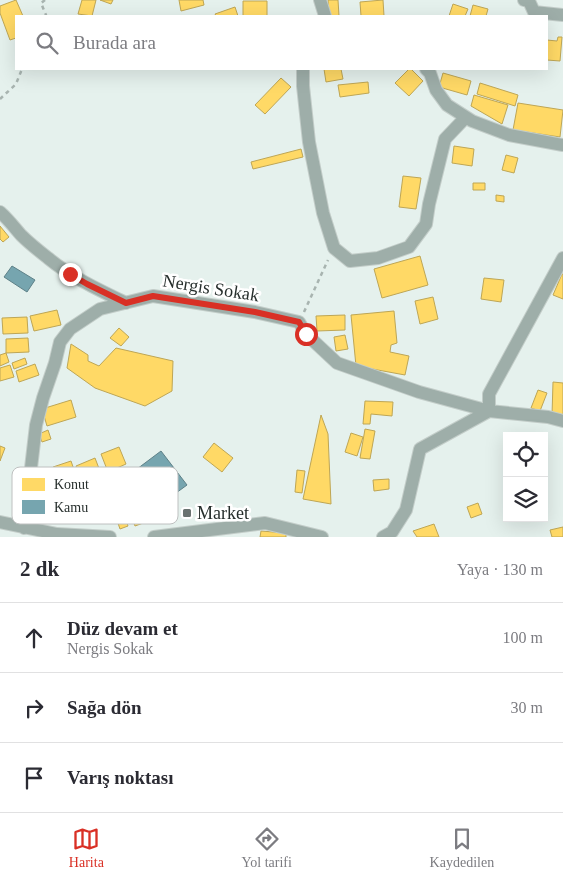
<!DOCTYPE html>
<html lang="tr">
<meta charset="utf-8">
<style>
:root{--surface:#fff;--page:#f2f2f3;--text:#2b2b33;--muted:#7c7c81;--line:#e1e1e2;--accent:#d93025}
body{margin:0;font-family:Georgia,serif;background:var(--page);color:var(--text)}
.controls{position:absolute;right:15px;bottom:15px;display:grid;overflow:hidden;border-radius:0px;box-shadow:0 5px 20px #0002}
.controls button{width:45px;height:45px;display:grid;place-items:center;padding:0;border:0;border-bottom:1px solid var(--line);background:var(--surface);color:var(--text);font:25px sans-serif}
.stop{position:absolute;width:15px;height:15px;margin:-11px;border:4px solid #d93025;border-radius:50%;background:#fff}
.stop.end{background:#d93025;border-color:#fff;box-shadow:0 1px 5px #0008}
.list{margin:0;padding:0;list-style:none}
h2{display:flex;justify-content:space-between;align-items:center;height:65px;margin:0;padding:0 20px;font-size:21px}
h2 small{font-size:16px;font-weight:400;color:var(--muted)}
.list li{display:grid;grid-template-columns:32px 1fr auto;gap:15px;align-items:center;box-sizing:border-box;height:70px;padding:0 20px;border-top:1px solid var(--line)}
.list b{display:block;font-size:19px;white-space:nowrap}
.list p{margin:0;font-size:16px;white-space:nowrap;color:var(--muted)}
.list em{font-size:16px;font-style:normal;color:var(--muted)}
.icon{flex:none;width:28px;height:28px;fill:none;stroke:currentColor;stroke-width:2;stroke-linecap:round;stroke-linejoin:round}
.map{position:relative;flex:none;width:563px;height:537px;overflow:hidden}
.search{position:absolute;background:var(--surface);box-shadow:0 5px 20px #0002;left:15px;right:15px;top:15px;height:55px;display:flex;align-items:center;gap:12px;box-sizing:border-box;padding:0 18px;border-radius:0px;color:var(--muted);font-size:19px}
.sheet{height:275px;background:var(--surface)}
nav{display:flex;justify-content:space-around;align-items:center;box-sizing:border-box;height:70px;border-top:1px solid var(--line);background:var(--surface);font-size:14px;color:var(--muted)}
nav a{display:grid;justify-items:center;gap:2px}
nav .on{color:var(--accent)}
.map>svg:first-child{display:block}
.homes{fill:#ffd966;stroke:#bea655}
.public{fill:#76a5af;stroke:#5e8188}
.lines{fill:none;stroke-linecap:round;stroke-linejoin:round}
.minor-casing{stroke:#c3cdc9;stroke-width:14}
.path{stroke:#a8b4b0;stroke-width:2.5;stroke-dasharray:4 4;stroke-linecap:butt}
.minor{stroke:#9eaea9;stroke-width:12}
.route{stroke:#d93025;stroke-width:6}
.poi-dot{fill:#697270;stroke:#fff;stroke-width:2}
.labels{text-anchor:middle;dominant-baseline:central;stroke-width:5;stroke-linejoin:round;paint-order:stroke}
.street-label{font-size:18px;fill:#262e2c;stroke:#fff}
.poi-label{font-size:18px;fill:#262e2c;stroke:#fff;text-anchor:start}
.key{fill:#fff;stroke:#bec0c0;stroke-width:1}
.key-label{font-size:14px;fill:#262e2c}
</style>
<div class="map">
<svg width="563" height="537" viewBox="0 0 563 537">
<rect width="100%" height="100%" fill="#e5f1ed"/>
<path class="homes" d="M16,0L23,16H16V38L10,40L0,13V6Z
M82,0H96L92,16L78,14Z
M100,0H113L111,4Z
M179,0H203L204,5L181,11Z
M328,0H338L339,16H329Z
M383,0L384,16H361L360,2Z
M243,1H267V16H243Z
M453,4L468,9L465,16H449Z
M473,5L488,9L486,16H470Z
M235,7L238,16H216L215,14Z
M558,37H562L560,61L547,60V40L557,41Z
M324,69H341L343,79L326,82Z
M409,69H411L423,81L409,96L395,83Z
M443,73L471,81L467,95L439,87Z
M281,78L291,87L265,114L255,105Z
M368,82L369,93L340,97L338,85Z
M480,83L518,95L515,106L477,94Z
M474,95L508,105L502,124L471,106Z
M518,103L563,110L560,137L513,130Z
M454,146L474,149L472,166L452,163Z
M301,149L303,157L253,169L251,162Z
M506,155L518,158L514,173L502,170Z
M403,176L421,178L416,209L399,207Z
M473,183H485V190H473Z
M496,195L504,196V202L496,201Z
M0,226L9,237L3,242L0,239Z
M420,256L428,285L382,298L374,269Z
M562,274H563V299L553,295Z
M484,278L504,280L501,302L481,299Z
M433,297L438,319L420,324L415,301Z
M57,310L61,325L34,331L30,316Z
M394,311L397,343L391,345L390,352L409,356L405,375L356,366L351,315Z
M345,315V330L317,331L316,316Z
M27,317L28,333L3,334L2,318Z
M119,328L129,337L121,346L110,338Z
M345,335L348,349L336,351L334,337Z
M28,338L29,352L6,353V339Z
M71,344L88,355V361L99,366L116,348L173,361L172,391L145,406L95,388L67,368Z
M6,353L9,362L0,366V355Z
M25,358L27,364L14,369L12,363Z
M35,364L39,375L19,382L16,371Z
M10,365L14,377L0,381V368Z
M553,382L563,383V415H552Z
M538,390L547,393L540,411L531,408Z
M71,400L76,417L47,426L42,409Z
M365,401L393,402L392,416L371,414L370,424H363Z
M321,415L328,434L331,504L303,499Z
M365,429L375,431L370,459L360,458Z
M48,430L51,439L42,442L39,434Z
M351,433L363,437L357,456L345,452Z
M214,443L233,458L222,472L203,457Z
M0,446L5,448L0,461Z
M119,447L126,464L108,472L101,454Z
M95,458L103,479L84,486L76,466Z
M71,461L80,487L62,492L53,467Z
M297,470L305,471L302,493L295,492Z
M389,479V489L374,491L373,480Z
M119,500L128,526L120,529L111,503Z
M478,503L482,514L471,518L467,507Z
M142,511L146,522L135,526L131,516Z
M434,524L439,537H417L413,531Z
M563,527V537H552L550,530Z
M261,531L286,533V537H260Z"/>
<path class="public" d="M12,266L35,280L27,292L4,277Z
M161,451L187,485L161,504L149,488L143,493L129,475Z"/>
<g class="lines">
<g class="minor-casing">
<path id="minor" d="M320,0L325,16
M524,0L529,1L534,12L563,15
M303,69V86L309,142L323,213L334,248L350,261L378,258L409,247L426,224L429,204L445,139L466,117
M426,69L430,73L436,90L447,105L472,121L509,135L563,145
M0,212C8,219 14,227 21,235C29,243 39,251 48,258C71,277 99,290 126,303
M0,522L57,534L110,537
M24,528L36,425L43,398L55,363L60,342L70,329L100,309L153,296L255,312L299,322L306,334L337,363L419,392L489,411L548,417L563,421
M154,537L265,523L322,537
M383,537L392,532L406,510L420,449L489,411V394L563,258"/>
</g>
<path class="path" d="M45,0L41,3L46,15V16
M0,99L16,84L22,69
M304,312L328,260"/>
<use href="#minor" class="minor"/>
</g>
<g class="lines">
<path class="route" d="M70,274L87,284L126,303L153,296L255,312L299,322L306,334"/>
</g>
<rect class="poi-dot" x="182" y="508" width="10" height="10" rx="2.5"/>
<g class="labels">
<g class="street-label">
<text transform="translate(211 288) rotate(9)">Nergis Sokak</text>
</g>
<g class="poi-label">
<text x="197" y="513">Market</text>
</g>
</g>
<rect x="12" y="467" width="166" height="57" rx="8" class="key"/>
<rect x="22" y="478" width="23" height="13" fill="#ffd966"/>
<rect x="22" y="500" width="23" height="14" fill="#76a5af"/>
<g class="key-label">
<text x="54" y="489">Konut</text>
<text x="54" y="512">Kamu</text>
</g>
</svg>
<div class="controls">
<button><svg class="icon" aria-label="locate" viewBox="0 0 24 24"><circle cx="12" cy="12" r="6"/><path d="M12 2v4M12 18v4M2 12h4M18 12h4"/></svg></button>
<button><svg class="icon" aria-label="layers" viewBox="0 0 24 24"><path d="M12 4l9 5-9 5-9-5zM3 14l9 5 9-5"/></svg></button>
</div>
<div class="stop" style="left:306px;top:334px"></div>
<div class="stop end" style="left:70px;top:274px"></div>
<div class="search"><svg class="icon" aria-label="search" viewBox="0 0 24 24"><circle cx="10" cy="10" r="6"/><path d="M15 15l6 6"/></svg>Burada ara</div>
</div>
<section class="sheet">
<h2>2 dk<small>Yaya · 130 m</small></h2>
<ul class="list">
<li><svg class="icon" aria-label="ahead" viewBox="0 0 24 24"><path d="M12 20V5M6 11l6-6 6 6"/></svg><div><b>Düz devam et</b><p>Nergis Sokak</p></div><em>100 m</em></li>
<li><svg class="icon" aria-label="right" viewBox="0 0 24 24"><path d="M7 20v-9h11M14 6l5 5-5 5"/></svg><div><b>Sağa dön</b></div><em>30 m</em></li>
<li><svg class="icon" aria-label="arrive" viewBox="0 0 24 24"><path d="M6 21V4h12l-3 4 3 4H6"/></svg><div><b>Varış noktası</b></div></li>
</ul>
</section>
<nav>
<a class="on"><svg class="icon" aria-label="map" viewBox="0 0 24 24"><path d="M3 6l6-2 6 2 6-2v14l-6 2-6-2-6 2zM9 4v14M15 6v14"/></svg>Harita</a>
<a><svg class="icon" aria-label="directions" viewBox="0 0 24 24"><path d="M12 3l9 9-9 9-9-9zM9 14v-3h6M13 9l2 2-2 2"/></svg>Yol tarifi</a>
<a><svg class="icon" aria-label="saved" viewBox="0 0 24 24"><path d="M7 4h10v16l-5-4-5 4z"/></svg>Kaydedilen</a>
</nav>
